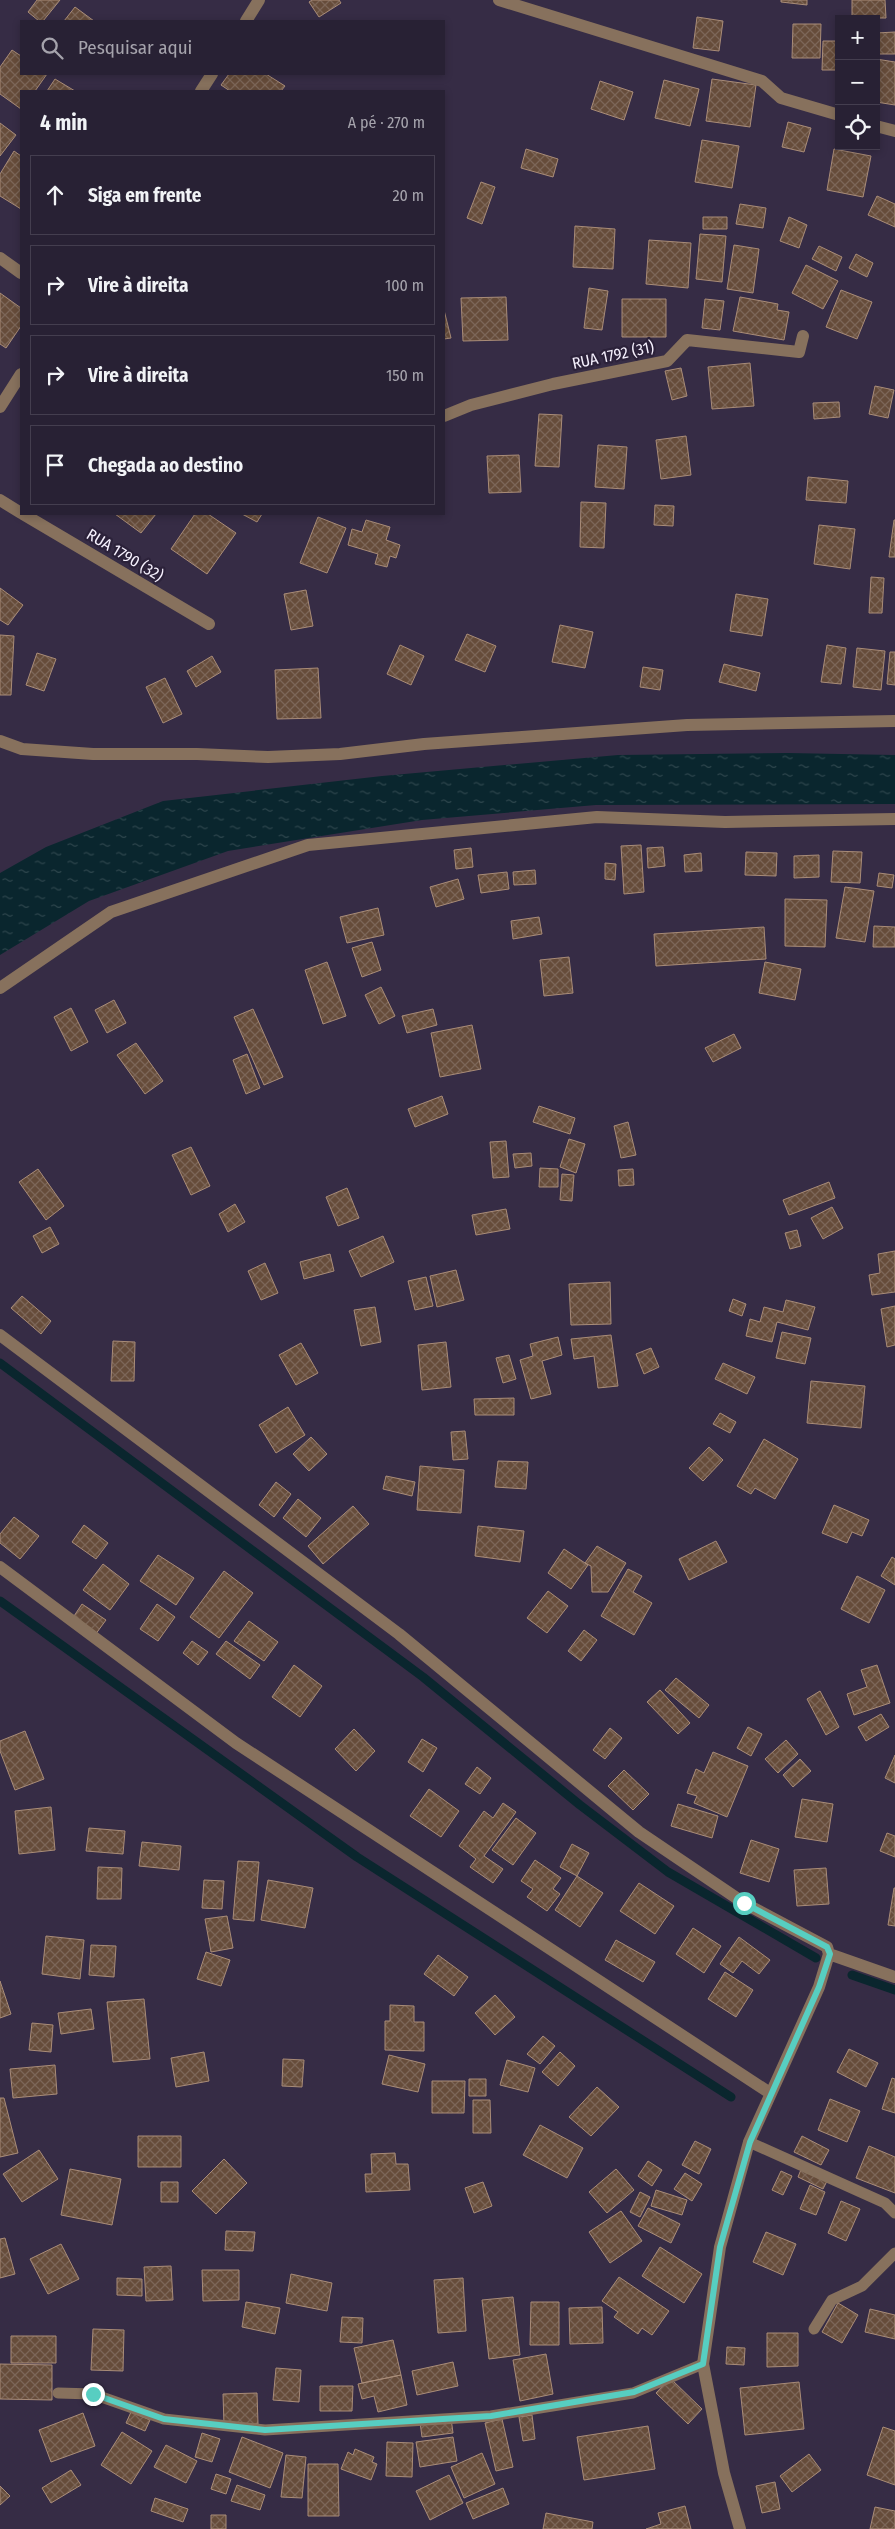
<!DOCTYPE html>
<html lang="pt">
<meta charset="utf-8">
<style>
:root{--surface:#282134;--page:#30293c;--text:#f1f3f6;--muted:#a5a3ac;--line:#443e4f}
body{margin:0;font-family:"Fira Sans Condensed",sans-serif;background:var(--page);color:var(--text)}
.controls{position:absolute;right:15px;top:15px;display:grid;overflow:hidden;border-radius:0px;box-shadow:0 2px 8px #0003}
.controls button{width:45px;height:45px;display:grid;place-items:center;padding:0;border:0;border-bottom:1px solid var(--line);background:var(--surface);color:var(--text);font:25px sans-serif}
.stop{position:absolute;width:15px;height:15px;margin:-11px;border:4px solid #57cec1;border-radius:50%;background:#fff}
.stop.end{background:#57cec1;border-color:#fff;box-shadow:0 1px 5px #0008}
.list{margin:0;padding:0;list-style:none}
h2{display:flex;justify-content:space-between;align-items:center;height:65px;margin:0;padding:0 20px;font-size:21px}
h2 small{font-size:16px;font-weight:400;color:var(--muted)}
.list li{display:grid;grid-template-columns:32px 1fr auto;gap:15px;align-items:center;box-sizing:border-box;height:80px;margin:0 10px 10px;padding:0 10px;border:1px solid var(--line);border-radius:0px}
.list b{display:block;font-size:19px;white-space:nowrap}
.list em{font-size:16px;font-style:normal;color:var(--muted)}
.icon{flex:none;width:28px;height:28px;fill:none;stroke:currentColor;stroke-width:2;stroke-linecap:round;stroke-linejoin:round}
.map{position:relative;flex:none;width:895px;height:2529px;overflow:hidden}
.search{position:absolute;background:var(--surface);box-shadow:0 2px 8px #0003;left:20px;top:20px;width:425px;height:55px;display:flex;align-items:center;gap:12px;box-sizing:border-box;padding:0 18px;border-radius:0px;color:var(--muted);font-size:19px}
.panel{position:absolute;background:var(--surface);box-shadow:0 2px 8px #0003;left:20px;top:90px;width:425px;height:425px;border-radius:0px}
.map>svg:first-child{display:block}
.water{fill:url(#water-ripples)}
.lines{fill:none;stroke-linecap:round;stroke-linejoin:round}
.stream{stroke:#0a262e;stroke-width:9}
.building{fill:url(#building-cross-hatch);stroke:#a98c78}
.lane{stroke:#87715d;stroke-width:11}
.street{stroke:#87715d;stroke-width:12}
.route{stroke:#57cec1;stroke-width:6}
.labels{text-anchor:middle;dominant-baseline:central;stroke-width:4.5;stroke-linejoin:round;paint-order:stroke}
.street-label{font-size:16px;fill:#f6f1fe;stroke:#2c223a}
</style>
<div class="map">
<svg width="895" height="2529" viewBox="0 0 895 2529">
<defs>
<pattern id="water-ripples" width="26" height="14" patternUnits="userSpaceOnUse" patternTransform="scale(1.25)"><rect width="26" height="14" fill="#0a262e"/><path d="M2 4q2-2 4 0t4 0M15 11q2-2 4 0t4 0" fill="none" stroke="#2e464d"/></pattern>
<pattern id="building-cross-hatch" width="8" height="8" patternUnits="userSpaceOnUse" patternTransform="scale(1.25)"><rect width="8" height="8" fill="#664c3a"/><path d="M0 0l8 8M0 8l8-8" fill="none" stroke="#7c6658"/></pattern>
</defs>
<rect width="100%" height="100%" fill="#362c45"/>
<path class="water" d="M788,753L895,755V804L596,805L422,820L228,851L89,901L0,955V873L46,847L163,801L382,776L618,755Z"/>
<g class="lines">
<path class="stream" d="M0,1363L423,1677L580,1805L668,1872L816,1958
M0,1601L357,1857L731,2097
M852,1975L895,1990"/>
</g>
<path class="building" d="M37,0H60L43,21H39L28,12Z
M312,0H339L341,3L319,17L309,2Z
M781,0H807V5L781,2Z
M852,0H885L886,18H852Z
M75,7L94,21H64Z
M697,17L723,21L719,51L693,48Z
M793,24H821L820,58H792Z
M895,32V54H876V33Z
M823,41H839V70H822Z
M12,50L21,56V74H47L35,91H21V109L0,94V67Z
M876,59L895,62V105L876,102Z
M229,74H266L285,86L281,91H230L221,85Z
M55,79L75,91H47Z
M712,79L756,85L750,127L706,121Z
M664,80L699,89L690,126L655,118Z
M600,81L633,92L624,120L591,109Z
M788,122L811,128L804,152L782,147Z
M0,123L16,135L0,156Z
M702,140L739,146L732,188L695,182Z
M526,149L558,159L553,177L521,168Z
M834,149L871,156L863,197L827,190Z
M14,151L21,156V209L0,196V174Z
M481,182L495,187L482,224L467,218Z
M877,196L895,204V227L868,215Z
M740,204L766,208L763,228L736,224Z
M703,217H727V229H703Z
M789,217L807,225L799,248L780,241Z
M575,226L615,229L613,269L573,267Z
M700,234L726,236L722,282L696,279Z
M649,240L691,243L688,288L646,284Z
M734,245L759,249L753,293L727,289Z
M819,246L842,257L836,271L812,259Z
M856,254L873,263L867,277L849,268Z
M806,265L838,281L823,309L792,293Z
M589,288L608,291L602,330L584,328Z
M841,290L872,302L857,339L826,327Z
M0,293L21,308V326L6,348L0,344Z
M506,297L508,340L463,341L461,298Z
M740,297L778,304L777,310L789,312L784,340L733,331Z
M622,299H666V337H622Z
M705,299L724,301L720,330L702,328Z
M444,310L451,338L444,339Z
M750,363L754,406L712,409L708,367Z
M681,368L687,396L672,400L665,371Z
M875,386L894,390L888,418L869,414Z
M839,402L840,417L814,419L813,403Z
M539,414L562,415L559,467L535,466Z
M686,436L691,475L661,479L656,440Z
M598,445L627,447L624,489L595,487Z
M519,455L521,492L489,493L487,456Z
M808,477L848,481L846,503L806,500Z
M581,502L606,503L604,548L580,547Z
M655,505L674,506L673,526L654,525Z
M115,514H156L141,533Z
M195,514H208L236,533L207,574L171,549Z
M242,514H262L257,522Z
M318,517L346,528L327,573L300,563Z
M366,520L390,527L386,540L400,545L396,558L390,556L387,567L375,564L378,554L348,545L352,529L362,532Z
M894,520H895V557H889Z
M819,525L855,529L850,569L814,564Z
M871,577L884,578L882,613H869Z
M0,588L23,605L8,625L0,620Z
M306,590L313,626L291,630L284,594Z
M736,594L768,599L762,636L730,631Z
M560,625L593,632L585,668L552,662Z
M467,634L496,646L485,672L455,660Z
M0,635L14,636L11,695H0Z
M400,645L424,656L411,685L387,674Z
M827,645L846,648L841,684L821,682Z
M857,648L885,651L881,690L853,687Z
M890,652H895V685L887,684Z
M37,653L56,659L44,691L26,685Z
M212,656L221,672L196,687L187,671Z
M724,664L760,673L756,691L719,682Z
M643,667L663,670L660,690L640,687Z
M318,668L321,718L277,719L275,670Z
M165,678L182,714L163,723L146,687Z
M641,845L644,892L624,894L621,846Z
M663,847L665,866L648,868L647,848Z
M471,848L473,867L456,869L454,850Z
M833,851L862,852L860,883L831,882Z
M746,852L777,853L776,876L745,875Z
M701,853L702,871L685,872L684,855Z
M819,855V877L794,878V856Z
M605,863L616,864L615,880L605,879Z
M535,870L536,884L514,885L513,872Z
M507,872L509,889L481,893L478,875Z
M879,873L894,875L892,888L877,886Z
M458,879L464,899L436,907L430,887Z
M845,887L874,891L865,942L836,938Z
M785,899L827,900L825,947L785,946Z
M378,908L384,935L347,943L340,917Z
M539,917L542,934L513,939L511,921Z
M874,926L895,927V947H873Z
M764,927L766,959L656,966L654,934Z
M372,942L381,970L362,977L352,948Z
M569,957L573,993L544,996L540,960Z
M327,962L346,1016L323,1024L305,970Z
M765,962L801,969L795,1000L759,993Z
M381,987L395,1016L379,1024L365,995Z
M114,1000L126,1023L107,1033L95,1010Z
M71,1008L88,1042L71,1051L54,1017Z
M253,1009L283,1077L264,1085L234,1017Z
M433,1009L437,1025L407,1033L402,1016Z
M472,1025L481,1069L440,1077L431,1033Z
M734,1034L741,1048L713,1062L705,1048Z
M136,1043L163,1081L145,1094L117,1055Z
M247,1054L260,1088L246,1094L233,1060Z
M442,1096L448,1114L415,1127L408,1109Z
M539,1106L575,1118L570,1134L533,1122Z
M628,1122L636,1155L621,1158L614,1126Z
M569,1139L585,1144L576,1173L560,1167Z
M506,1141L509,1177L493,1178L490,1142Z
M191,1147L210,1186L191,1195L172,1155Z
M531,1153L532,1166L515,1168L513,1154Z
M540,1168L558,1169V1187H539Z
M38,1169L64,1206L46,1220L19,1182Z
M633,1169L634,1185L619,1186L618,1170Z
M562,1174L574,1175L572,1201L560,1200Z
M829,1182L835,1198L789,1215L783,1200Z
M347,1188L359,1218L338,1226L326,1197Z
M235,1204L245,1222L228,1232L219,1214Z
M832,1207L843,1228L823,1239L811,1218Z
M506,1209L510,1229L476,1235L472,1215Z
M50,1227L59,1244L42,1253L33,1236Z
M797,1230L801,1246L790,1249L785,1233Z
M383,1236L394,1262L361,1277L349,1251Z
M895,1251V1292L872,1295L869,1275L880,1273L878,1254Z
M330,1254L334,1271L304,1279L300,1262Z
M265,1263L278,1293L261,1300L248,1271Z
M456,1270L464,1300L437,1307L430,1276Z
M426,1277L433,1306L415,1310L408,1281Z
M610,1282L611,1324L571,1325L569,1284Z
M22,1296L51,1321L41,1334L11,1308Z
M733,1299L746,1304L742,1316L729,1311Z
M786,1300L815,1307L808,1330L777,1322L772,1342L746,1336L750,1319L760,1322L764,1307L783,1312Z
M895,1306V1345L887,1347L881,1309Z
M375,1307L381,1342L361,1346L354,1310Z
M782,1332L811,1338L805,1364L776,1358Z
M611,1335L618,1386L598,1388L594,1356L574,1359L571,1339Z
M558,1337L562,1355L542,1361L551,1394L531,1399L520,1360L533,1356L530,1344Z
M113,1341L135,1342L134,1381H111Z
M446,1342L451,1387L422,1390L418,1345Z
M301,1343L318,1373L296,1385L279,1355Z
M651,1348L659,1367L644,1374L636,1354Z
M509,1355L516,1379L503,1383L496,1358Z
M723,1363L755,1377L747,1394L715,1379Z
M811,1381L865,1386L861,1428L807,1423Z
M514,1398V1415H475L474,1399Z
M288,1407L305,1435L276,1453L259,1425Z
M720,1413L736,1422L730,1433L713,1424Z
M465,1431L468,1459L453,1460L451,1432Z
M311,1437L327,1454L309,1471L293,1454Z
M764,1439L798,1459L775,1499L755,1488L751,1494L737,1486Z
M709,1447L723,1460L703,1481L689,1468Z
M498,1461L528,1462L526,1489L495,1487Z
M420,1466L464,1470L461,1513L417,1510Z
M386,1476L415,1482L412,1496L383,1489Z
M276,1482L291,1494L274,1517L259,1505Z
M298,1499L321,1518L306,1537L283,1518Z
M834,1505L869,1520L862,1536L852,1532L847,1543L822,1533Z
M353,1506L369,1524L323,1564L308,1546Z
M14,1517L39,1536L20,1559L0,1543V1534Z
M84,1525L108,1543L96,1559L72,1542Z
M478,1526L524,1531L520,1562L475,1556Z
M716,1541L727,1562L689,1580L679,1559Z
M597,1546L626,1563L608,1592H592L591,1566L585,1563Z
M564,1549L588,1565L571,1589L548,1573Z
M158,1555L194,1578L176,1605L140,1581Z
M892,1557L895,1559V1585L881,1576Z
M103,1564L129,1584L110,1610L83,1590Z
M628,1569L642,1576L633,1592L652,1603L634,1635L601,1616Z
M224,1571L253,1593L219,1638L190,1617Z
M857,1576L885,1590L869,1623L841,1609Z
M548,1591L568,1606L547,1633L527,1618Z
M82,1604L106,1620L95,1635L72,1619Z
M157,1604L175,1617L158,1641L140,1629Z
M249,1621L278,1642L264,1661L234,1641Z
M584,1630L597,1640L581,1661L568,1651Z
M192,1641L208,1652L198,1665L183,1653Z
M226,1641L260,1665L250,1679L216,1654Z
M294,1665L322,1686L300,1717L272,1697Z
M877,1665L890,1703L854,1715L847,1694L867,1687L861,1670Z
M676,1678L709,1705L699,1718L665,1690Z
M660,1690L690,1723L678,1734L647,1702Z
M820,1691L839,1727L826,1735L807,1699Z
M881,1714L889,1727L866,1741L858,1727Z
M748,1727L762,1734L751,1756L737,1748Z
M610,1728L622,1738L605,1759L593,1750Z
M354,1729L375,1751L356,1771L335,1749Z
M25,1731L44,1779L15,1790L0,1751V1741Z
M422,1739L437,1748L423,1772L408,1762Z
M786,1740L798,1754L778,1773L765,1759Z
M713,1752L748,1766L727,1817L694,1803L697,1796L687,1793L696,1769L704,1773Z
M895,1755V1783L885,1778Z
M800,1759L811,1771L793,1787L783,1775Z
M477,1767L491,1778L480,1794L465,1784Z
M624,1770L649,1794L633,1810L608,1786Z
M429,1789L459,1811L441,1837L410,1816Z
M802,1799L833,1804L827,1842L795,1837Z
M503,1803L516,1812L484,1856L503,1869L493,1883L470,1867L476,1859L459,1846L484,1811L493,1818Z
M678,1804L718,1816L712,1838L671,1826Z
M51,1807L55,1850L19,1854L15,1811Z
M516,1818L536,1833L513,1865L492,1850Z
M89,1828L125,1831L123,1854L86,1851Z
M887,1833L895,1836V1857L880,1851Z
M751,1840L779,1849L769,1882L740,1873Z
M142,1842L181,1846L179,1870L139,1866Z
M572,1844L589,1853L577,1876L560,1867Z
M535,1860L561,1878L553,1889L560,1894L547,1911L527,1897L533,1889L521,1881Z
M238,1861L259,1862L254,1921L233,1919Z
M98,1867L122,1868L121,1899H97Z
M826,1868L829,1904L797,1906L794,1870Z
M577,1876L603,1893L580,1927L555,1910Z
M204,1880L224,1881L222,1909L202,1908Z
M268,1880L313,1888L305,1928L261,1920Z
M639,1883L674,1906L655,1934L620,1911Z
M894,1888H895V1926L888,1925Z
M227,1916L233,1948L211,1952L205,1919Z
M693,1928L721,1946L704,1973L676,1954Z
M46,1936L84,1940L80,1979L42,1974Z
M739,1937L770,1960L759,1974L742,1961L733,1973L720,1964Z
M616,1940L655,1962L643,1982L605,1960Z
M91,1945L116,1946L114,1977L89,1975Z
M206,1952L230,1960L221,1986L197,1979Z
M438,1955L468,1977L454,1996L424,1974Z
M725,1972L753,1990L736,2017L708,1999Z
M0,1981L11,2014L0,2018Z
M495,1995L515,2017L495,2035L475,2013Z
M144,1999L150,2059L113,2062L107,2002Z
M390,2005L414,2006V2022H424V2051L385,2050V2021H390Z
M91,2009L94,2029L61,2034L58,2013Z
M32,2023L53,2025L51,2052L29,2050Z
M543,2036L555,2046L540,2064L527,2054Z
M849,2049L878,2063L866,2087L837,2072Z
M204,2052L209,2081L176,2087L171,2058Z
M560,2052L575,2066L558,2086L542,2072Z
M389,2055L425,2064L418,2092L382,2084Z
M283,2059L304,2060L302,2087L282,2086Z
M507,2060L535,2068L528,2092L500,2085Z
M55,2065L57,2094L13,2098L10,2069Z
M892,2078L895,2079V2113L882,2109Z
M469,2079H486V2096H469Z
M432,2081H465L464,2113H432Z
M597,2087L619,2107L591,2136L569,2117Z
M0,2098H4L18,2153L0,2157Z
M830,2099L860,2111L847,2142L818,2130Z
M473,2100H490L491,2133H473Z
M540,2125L583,2148L567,2178L523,2155Z
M138,2136H181V2167H138Z
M802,2136L829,2150L821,2165L794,2152Z
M695,2141L711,2149L699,2174L682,2165Z
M869,2146L895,2157V2193L856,2178Z
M39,2150L58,2179L22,2202L3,2174Z
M395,2153L396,2164H408L410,2190L366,2192L365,2174H372L371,2154Z
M224,2159L247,2183L216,2214L192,2191Z
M648,2161L662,2170L652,2186L638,2176Z
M802,2167L828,2179L823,2189L798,2177Z
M70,2169L121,2179L112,2225L61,2215Z
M616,2169L634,2190L607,2213L589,2192Z
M781,2171L792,2176L783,2195L772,2190Z
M685,2173L702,2184L692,2201L674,2189Z
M161,2182H178V2202H161Z
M483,2182L492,2206L474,2213L465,2188Z
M810,2185L825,2192L816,2215L800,2209Z
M656,2190L687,2200L682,2215L651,2206Z
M640,2192L650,2197L640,2217L630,2212Z
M841,2201L860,2209L846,2241L828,2233Z
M648,2208L680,2224L671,2243L638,2226Z
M621,2211L642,2241L610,2263L589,2232Z
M226,2231L255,2232L253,2251L225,2250Z
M766,2232L796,2244L783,2275L753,2262Z
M5,2238L15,2274L0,2278V2239Z
M61,2244L79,2279L48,2294L30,2259Z
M660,2247L702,2274L684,2303L642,2276Z
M171,2266L173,2300L146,2301L144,2267Z
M202,2270H239V2300L203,2301Z
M291,2274L332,2283L327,2311L286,2303Z
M619,2277L669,2311L652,2335L642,2328L638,2334L614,2317L618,2312L602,2301Z
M117,2278L142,2279V2296L117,2295Z
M463,2278L466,2331L438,2333L434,2280Z
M513,2297L520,2355L489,2359L482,2300Z
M246,2302L280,2308L275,2334L242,2327Z
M531,2302H559V2345H530Z
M838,2303L858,2315L842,2343L822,2332Z
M602,2307L603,2343L570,2344L569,2308Z
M870,2309L895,2315V2339L865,2332Z
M342,2317L363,2318L362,2343L340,2342Z
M93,2329L124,2330L123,2371L91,2370Z
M767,2333H798V2366L767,2367Z
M11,2336H56V2363H11Z
M393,2340L401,2375L362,2383L354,2348Z
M727,2347L745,2348L744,2365L726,2364Z
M546,2354L553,2394L520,2401L513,2360Z
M453,2362L458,2386L417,2395L412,2371Z
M0,2364L52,2365V2400L0,2399Z
M276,2368L301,2370L299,2402L273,2400Z
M401,2375L407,2405L378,2412L374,2396L362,2399L358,2384Z
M670,2378L702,2409L688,2424L656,2393Z
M799,2382L804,2429L745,2435L740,2388Z
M320,2386H353L352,2411H320Z
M257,2393L258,2424L224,2425L223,2394Z
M131,2412L150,2420L145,2431L126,2423Z
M83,2413L95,2446L51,2462L39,2430Z
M532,2415L535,2439L523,2441L519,2417Z
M451,2418L453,2433L422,2437L420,2422Z
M502,2419L513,2467L496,2471L485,2423Z
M648,2426L655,2469L584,2480L577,2437Z
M883,2427L895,2431V2485L867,2475Z
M122,2432L152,2451L131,2484L101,2465Z
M202,2433L220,2439L212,2462L195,2457Z
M242,2437L283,2453L270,2488L229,2472Z
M453,2437L457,2461L420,2467L416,2442Z
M387,2442L413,2443L412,2477L386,2476Z
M166,2445L197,2461L186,2483L154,2467Z
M355,2449L374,2457L372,2462L377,2464L371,2480L341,2469L348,2452L353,2455Z
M482,2453L495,2484L464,2498L451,2467Z
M809,2454L821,2470L792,2492L780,2476Z
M286,2455L306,2457L302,2498L281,2497Z
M308,2464H338L339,2516H308Z
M71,2470L81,2485L51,2503L42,2488Z
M216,2474L231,2479L226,2494L211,2489Z
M449,2475L463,2503L430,2520L416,2491Z
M775,2482L780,2509L762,2513L756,2486Z
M237,2485L265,2495L260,2510L231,2501Z
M0,2486L10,2496L0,2505Z
M503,2488L509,2504L473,2519L466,2503Z
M155,2498L188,2509L183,2522L151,2511Z
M685,2506L691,2529H646L661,2524L658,2513Z
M875,2507L895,2511V2529H870Z
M546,2513L593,2522L592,2529H543Z
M211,2515H226V2529H211Z"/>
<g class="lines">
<path class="lane" d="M749,2142L885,2203L895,2213
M814,2329L832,2300L862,2286L895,2253
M58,2393L93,2394L164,2419L265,2430L491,2416L633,2393L703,2364"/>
<path class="street" d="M499,0L762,81L781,98L839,115
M246,21L259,0
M201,91L212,74
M876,126L895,131
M0,258L21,273
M0,407L21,374
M444,416L471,405L553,384L667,361L687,340L799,352L803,336
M0,500L21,513
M23,514L209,624
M0,741L22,749L93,754H197L268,757L340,754L424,744L687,725L895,721
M0,988L111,912L308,845L597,817L725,822L895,819
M0,1335L399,1634L639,1832L744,1903L827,1947L829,1954L895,1977
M0,1567L236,1743L770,2093
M740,2529L724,2473L703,2364L720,2247L749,2142L819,1987L829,1954"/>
</g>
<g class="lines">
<path class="route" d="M93,2394L164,2419L265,2430L491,2416L634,2392L703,2364L720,2247L750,2142L819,1987L830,1954L827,1947L744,1903"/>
</g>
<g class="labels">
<g class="street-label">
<text transform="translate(613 355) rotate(-12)">RUA 1792 (31)</text>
<text transform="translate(125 555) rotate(31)">RUA 1790 (32)</text>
</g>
</g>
</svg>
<div class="controls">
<button>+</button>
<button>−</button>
<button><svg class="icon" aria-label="locate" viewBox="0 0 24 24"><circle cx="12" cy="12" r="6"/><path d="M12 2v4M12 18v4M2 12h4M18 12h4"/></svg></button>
</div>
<div class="stop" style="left:744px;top:1903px"></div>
<div class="stop end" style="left:93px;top:2394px"></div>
<div class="search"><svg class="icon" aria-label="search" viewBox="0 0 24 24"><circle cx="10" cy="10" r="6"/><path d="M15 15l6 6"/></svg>Pesquisar aqui</div>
<section class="panel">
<h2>4 min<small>A pé · 270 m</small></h2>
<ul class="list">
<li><svg class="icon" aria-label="ahead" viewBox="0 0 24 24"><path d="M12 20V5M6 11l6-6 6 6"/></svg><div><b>Siga em frente</b></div><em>20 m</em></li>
<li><svg class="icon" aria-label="right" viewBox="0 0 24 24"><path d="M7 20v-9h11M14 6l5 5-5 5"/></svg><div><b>Vire à direita</b></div><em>100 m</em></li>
<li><svg class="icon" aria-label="right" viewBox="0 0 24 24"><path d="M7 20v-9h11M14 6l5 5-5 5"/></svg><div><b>Vire à direita</b></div><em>150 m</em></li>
<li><svg class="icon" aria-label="arrive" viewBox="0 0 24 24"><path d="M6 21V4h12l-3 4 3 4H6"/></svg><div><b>Chegada ao destino</b></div></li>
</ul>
</section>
</div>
